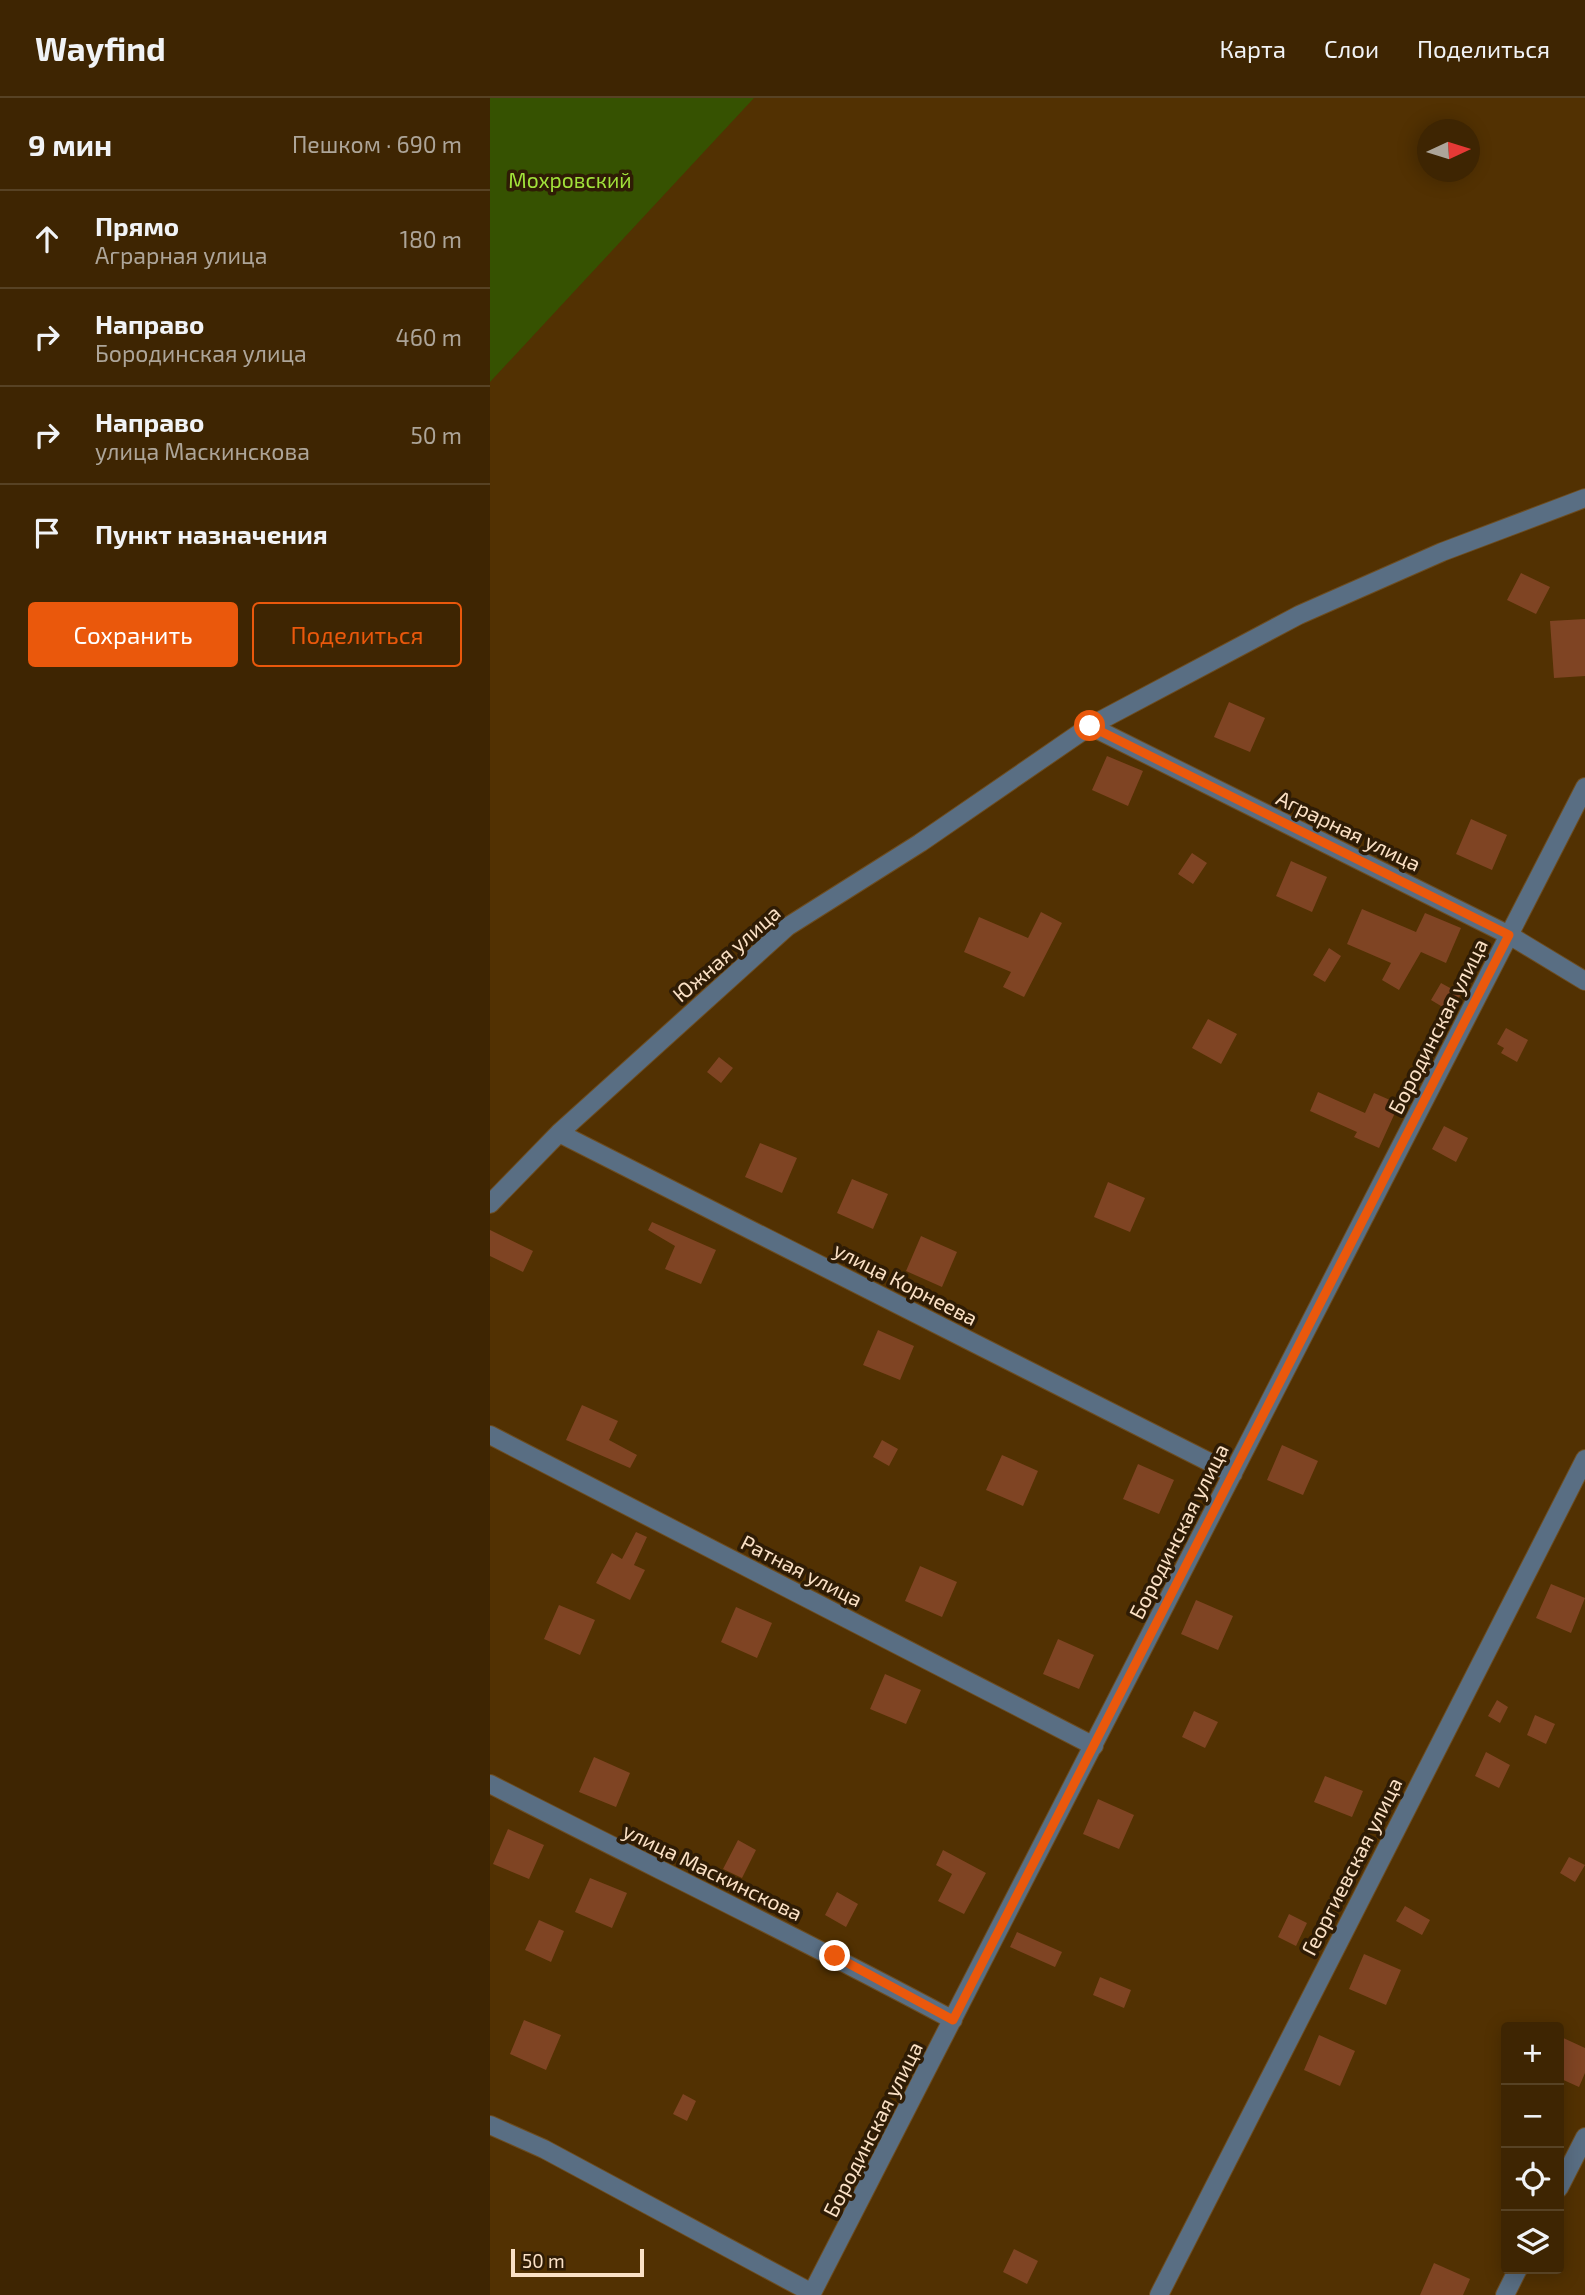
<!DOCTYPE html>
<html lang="ru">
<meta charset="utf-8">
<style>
:root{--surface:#3e2502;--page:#493111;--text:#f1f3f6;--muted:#ada599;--line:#574224;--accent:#ea580c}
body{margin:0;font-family:"Exo 2",sans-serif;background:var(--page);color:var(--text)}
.controls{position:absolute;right:21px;bottom:21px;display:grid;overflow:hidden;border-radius:7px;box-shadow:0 4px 18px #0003}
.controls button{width:63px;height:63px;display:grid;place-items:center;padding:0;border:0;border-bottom:2px solid var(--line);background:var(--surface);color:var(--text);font:35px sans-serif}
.compass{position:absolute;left:927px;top:21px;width:63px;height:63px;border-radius:50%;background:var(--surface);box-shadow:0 4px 18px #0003;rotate:86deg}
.scale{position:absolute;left:21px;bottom:18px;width:133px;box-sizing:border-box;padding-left:7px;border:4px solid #fbe1c6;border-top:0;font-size:19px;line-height:24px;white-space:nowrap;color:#fbe1c6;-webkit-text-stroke:5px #2f1c05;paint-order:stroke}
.stop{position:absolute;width:21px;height:21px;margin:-16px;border:5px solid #ea580c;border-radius:50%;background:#fff}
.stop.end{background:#ea580c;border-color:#fff;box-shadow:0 2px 7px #0008}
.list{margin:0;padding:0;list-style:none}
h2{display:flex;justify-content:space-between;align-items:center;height:91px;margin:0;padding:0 28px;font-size:30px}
h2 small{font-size:23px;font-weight:400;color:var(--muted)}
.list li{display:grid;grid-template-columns:46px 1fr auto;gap:21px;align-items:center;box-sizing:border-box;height:98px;padding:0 28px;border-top:2px solid var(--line)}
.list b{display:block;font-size:26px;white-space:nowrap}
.list p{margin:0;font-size:23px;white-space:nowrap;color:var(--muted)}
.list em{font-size:23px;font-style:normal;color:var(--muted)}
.actions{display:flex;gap:14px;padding:21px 28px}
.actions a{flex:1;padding:16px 0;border:2px solid var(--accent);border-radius:7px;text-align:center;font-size:24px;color:var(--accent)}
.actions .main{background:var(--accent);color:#fff}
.icon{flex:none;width:38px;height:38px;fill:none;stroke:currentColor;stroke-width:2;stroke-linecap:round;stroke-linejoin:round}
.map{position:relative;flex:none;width:1095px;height:2197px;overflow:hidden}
header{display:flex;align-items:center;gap:42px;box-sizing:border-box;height:98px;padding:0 35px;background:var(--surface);border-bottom:2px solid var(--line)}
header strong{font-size:33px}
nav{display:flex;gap:38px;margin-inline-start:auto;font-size:24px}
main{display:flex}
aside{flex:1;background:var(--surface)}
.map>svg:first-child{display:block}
.green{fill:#365201}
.building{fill:#7f4423}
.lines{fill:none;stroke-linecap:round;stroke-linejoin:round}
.minor-casing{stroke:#6d4d21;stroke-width:20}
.minor{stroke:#596e83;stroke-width:18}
.route{stroke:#ea580c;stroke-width:9}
.labels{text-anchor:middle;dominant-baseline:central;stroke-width:7;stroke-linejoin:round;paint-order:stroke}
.park-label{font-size:21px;fill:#a1e13a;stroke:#2f1c05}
.street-label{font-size:21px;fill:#fbe1c6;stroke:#2f1c05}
</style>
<header>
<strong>Wayfind</strong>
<nav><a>Карта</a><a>Слои</a><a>Поделиться</a></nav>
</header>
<main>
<aside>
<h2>9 мин<small>Пешком · 690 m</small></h2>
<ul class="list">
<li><svg class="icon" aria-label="ahead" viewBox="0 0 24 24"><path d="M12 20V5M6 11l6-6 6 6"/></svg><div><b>Прямо</b><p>Аграрная улица</p></div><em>180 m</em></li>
<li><svg class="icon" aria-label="right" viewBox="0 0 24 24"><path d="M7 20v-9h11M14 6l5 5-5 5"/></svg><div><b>Направо</b><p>Бородинская улица</p></div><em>460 m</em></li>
<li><svg class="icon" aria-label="right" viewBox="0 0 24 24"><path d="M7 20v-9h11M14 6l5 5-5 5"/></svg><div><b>Направо</b><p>улица Маскинскова</p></div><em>50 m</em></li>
<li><svg class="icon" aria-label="arrive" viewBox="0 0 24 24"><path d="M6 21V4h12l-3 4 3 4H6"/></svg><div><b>Пункт назначения</b></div></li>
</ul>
<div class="actions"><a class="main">Сохранить</a><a>Поделиться</a></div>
</aside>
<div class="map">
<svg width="1095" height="2197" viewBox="0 0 1095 2197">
<rect width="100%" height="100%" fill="#523102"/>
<path class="green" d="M0,0H264L0,284Z"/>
<path class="building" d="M1031,475L1060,489L1046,516L1017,502Z
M1095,521V578L1064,580L1060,523Z
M739,604L775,620L760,654L724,639Z
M617,658L653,673L638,708L602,692Z
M981,721L1017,737L1002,772L966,756Z
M702,755L717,765L703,786L688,776Z
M801,763L837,779L822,814L786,798Z
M872,811L926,834L935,815L971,830L956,865L931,854L909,892L892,882L901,865L857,846Z
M551,814L572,825L534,899L513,889L521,874L474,854L489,819L538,840Z
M839,850L851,858L835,884L823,877Z
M951,885L971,896L961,914L941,902Z
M718,921L747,936L731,966L702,950Z
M1016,930L1038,942L1027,964L1011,955L1014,950L1007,946Z
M229,959L243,970L231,985L217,974Z
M828,994L875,1015L884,995L909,1006L889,1050L864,1039L867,1034L820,1013Z
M954,1028L978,1040L966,1064L942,1051Z
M270,1045L307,1060L292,1095L255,1079Z
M362,1081L398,1096L383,1131L347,1115Z
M618,1084L655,1100L640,1134L604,1119Z
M162,1124L226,1152L211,1186L175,1171L185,1148L158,1132Z
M0,1132L43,1153L33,1174L0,1158Z
M431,1138L467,1154L452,1189L416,1173Z
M388,1232L424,1248L410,1282L373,1267Z
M92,1307L128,1323L119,1342L147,1357L140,1370L76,1342Z
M392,1342L408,1351L399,1368L383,1359Z
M792,1347L828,1363L813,1397L777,1382Z
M512,1357L548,1373L533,1408L496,1392Z
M648,1366L684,1382L669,1416L633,1401Z
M146,1434L157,1439L144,1467L155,1472L140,1502L106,1485L122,1455L132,1461Z
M430,1468L467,1484L452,1519L415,1503Z
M1061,1486L1095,1500L1081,1535L1046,1520Z
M706,1502L743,1518L728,1552L691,1536Z
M69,1507L105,1522L90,1557L54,1541Z
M246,1509L282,1525L267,1560L231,1544Z
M568,1541L604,1557L589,1591L553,1576Z
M395,1576L431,1592L416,1626L380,1611Z
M1007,1602L1018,1609L1010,1625L998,1618Z
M704,1613L728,1624L715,1650L692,1639Z
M1045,1617L1065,1626L1056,1646L1037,1637Z
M996,1654L1020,1667L1009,1690L985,1678Z
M104,1659L140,1675L126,1709L89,1694Z
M835,1678L873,1693L862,1719L824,1704Z
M608,1701L644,1717L629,1751L593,1736Z
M18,1731L54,1747L39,1781L3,1766Z
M248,1742L266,1752L252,1780L233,1771Z
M453,1752L496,1775L474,1816L448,1803L462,1776L446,1767Z
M1079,1759L1095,1767L1085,1784L1070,1775Z
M100,1780L137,1795L122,1830L85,1814Z
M347,1794L368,1806L356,1829L335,1817Z
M915,1808L940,1822L932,1837L906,1823Z
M799,1816L817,1825L806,1848L788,1839Z
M49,1822L74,1833L61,1864L35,1852Z
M527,1834L572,1854L565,1869L520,1849Z
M874,1856L911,1872L896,1907L859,1891Z
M610,1879L641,1892L634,1910L603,1897Z
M34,1922L71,1937L56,1972L20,1956Z
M829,1937L865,1953L850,1988L814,1972Z
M1069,1938L1095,1950V1975L1089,1989L1069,1980Z
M193,1996L206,2003L197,2023L183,2016Z
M524,2151L548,2163L537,2186L513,2174Z
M944,2165L980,2181L973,2197H930Z"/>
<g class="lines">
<g class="minor-casing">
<path id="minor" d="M600,628L1019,837L1095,883
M69,1035L743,1376
M0,1106L69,1035L297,829L430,745L600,628L809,517L952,454L1095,400
M0,1337L604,1648
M0,1686C154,1765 311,1840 463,1922
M0,2027L54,2051L322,2195
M1069,2090L1095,2039
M321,2197L1095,689
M669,2197L1095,1361
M1015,2197L1028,2171"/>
</g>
<use href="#minor" class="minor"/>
</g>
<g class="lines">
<path class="route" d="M345,1858L463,1922L1019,837L600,628"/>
</g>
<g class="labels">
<g class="park-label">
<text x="80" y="81">Мохровский</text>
</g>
<g class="street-label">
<text transform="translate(859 732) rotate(26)">Аграрная улица</text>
<text transform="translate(236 855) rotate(-41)">Южная улица</text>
<text transform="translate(947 928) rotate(-63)">Бородинская улица</text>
<text transform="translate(416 1185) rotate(27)">улица Корнеева</text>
<text transform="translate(688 1433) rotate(-63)">Бородинская улица</text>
<text transform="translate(312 1472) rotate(27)">Ратная улица</text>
<text transform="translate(861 1768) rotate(-63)">Георгиевская улица</text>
<text transform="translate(223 1773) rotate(26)">улица Маскинскова</text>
<text transform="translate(382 2031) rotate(-63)">Бородинская улица</text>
</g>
</g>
</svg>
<div class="controls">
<button>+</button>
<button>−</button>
<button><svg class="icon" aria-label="locate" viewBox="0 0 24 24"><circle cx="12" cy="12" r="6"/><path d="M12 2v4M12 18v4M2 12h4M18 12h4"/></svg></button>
<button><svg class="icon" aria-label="layers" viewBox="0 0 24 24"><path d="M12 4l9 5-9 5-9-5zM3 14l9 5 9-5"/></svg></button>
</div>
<svg class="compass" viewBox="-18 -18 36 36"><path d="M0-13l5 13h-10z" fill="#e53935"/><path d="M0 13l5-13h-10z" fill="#ada599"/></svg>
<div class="scale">50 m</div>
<div class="stop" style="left:600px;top:628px"></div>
<div class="stop end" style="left:345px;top:1858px"></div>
</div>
</main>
